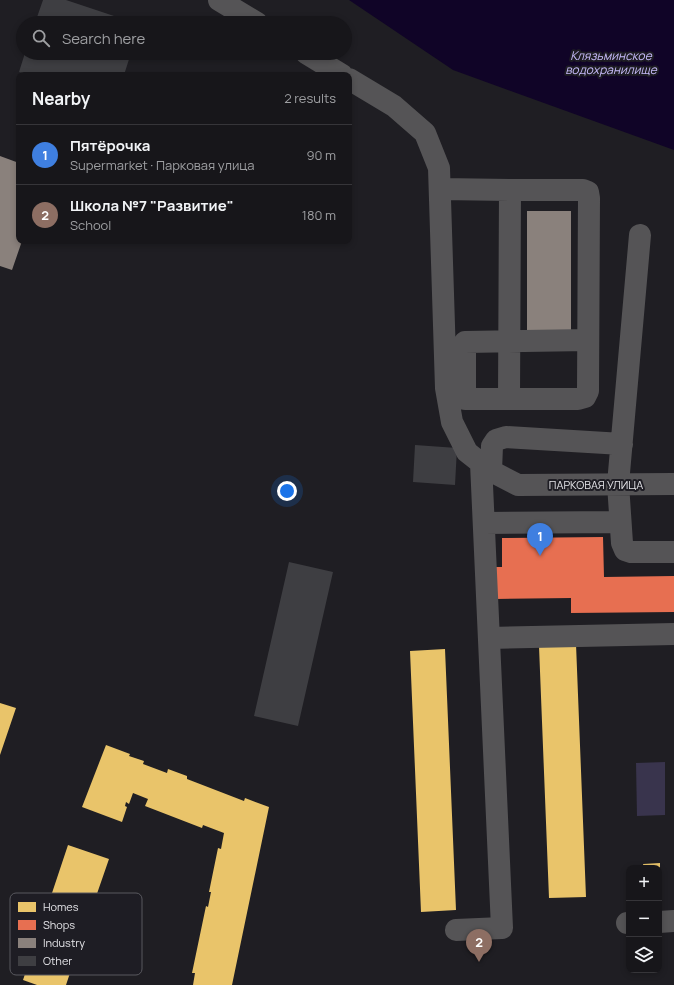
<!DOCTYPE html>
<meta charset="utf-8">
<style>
:root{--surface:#17161a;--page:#242327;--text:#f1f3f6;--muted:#9e9fa2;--line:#363539;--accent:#b45309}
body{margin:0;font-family:Manrope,sans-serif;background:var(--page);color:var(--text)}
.controls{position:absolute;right:12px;bottom:12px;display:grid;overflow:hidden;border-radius:8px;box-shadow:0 2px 6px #0003}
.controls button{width:36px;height:36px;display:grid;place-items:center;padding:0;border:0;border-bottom:1px solid var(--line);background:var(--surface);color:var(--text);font:20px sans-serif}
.you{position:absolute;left:287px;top:491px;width:14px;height:14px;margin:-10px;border:3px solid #fff;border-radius:50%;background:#1a73e8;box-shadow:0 0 0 6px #1a73e833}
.badge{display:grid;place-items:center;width:26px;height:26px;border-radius:50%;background:var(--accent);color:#fff;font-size:13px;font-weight:700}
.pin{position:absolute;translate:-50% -33px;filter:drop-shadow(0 1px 2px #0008)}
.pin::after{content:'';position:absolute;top:21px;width:14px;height:12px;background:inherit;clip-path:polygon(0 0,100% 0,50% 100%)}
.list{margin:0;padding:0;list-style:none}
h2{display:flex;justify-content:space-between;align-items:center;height:52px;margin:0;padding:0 16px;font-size:17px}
h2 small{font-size:13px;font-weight:400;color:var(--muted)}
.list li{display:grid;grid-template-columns:26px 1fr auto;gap:12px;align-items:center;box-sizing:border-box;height:60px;padding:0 16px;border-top:1px solid var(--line)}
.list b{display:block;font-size:15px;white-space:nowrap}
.list p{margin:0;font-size:13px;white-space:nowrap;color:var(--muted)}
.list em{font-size:13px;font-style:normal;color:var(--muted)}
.icon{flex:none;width:22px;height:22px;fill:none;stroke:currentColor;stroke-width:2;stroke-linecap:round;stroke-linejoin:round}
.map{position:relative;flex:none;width:674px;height:985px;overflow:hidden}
.search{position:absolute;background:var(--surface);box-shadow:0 2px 6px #0003;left:16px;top:16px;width:336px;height:44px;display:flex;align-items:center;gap:10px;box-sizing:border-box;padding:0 14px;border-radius:22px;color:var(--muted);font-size:15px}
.panel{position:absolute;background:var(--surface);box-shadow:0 2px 6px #0003;left:16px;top:72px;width:336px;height:172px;border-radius:8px}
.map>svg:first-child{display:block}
.green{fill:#39344d}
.water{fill:#100427}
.homes{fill:#e9c46a}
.shops{fill:#e76f51}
.industry{fill:#8a817c}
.building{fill:#3e3e42}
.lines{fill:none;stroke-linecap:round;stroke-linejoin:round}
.minor{stroke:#555456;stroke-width:22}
.labels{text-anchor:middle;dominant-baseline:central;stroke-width:4;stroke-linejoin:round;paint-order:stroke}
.street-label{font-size:11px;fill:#e4e4e8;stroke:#1e1d24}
.water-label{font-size:12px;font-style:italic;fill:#c5b9f7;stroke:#1e1d24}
.key{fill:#1e1d24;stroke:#59595f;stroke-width:1}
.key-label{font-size:11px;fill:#e4e4e8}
</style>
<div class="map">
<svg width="674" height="985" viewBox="0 0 674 985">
<rect width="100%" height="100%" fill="#1f1e23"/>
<path class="green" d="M665,762V815L637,816L636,763Z"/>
<path class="water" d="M349,0H674V150L453,70Z"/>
<path class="homes" d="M576,644L586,897L549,898L539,646Z
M445,649L456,910L421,912L410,651Z
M0,703L16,708L0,755Z
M106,745L130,754L129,756L144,761L143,764L167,773L168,769L187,776V779L244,801L245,798L269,807L232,985H193L195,973H192L206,906L208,907L211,892H209L218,848L221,849L224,833L203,825L202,828L145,806L148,799L133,793L129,804L126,802L125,806L127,807L122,822L82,807Z
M68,845L109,859L82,937L79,936L75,951L77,952L66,985H37L23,980Z
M660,863V868H644L643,864Z"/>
<path class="shops" d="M603,537L604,577L674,576V612L571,613V598L495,599L494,567H502V538Z"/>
<path class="industry" d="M0,156L19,163V241H22L12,270L0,266Z
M527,211H571V330H527Z"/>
<path class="building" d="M43,0H66L135,23H35Z
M25,53H131L124,75H28L19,72Z
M415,445L457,448L455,485L413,482Z
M289,562L333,572L298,726L254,716Z"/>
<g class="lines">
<path class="minor" d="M219,0L257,23
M306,53L342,75
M349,79L394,106L425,133L439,168L446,388L452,422L467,452L491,471L518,485L674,484
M441,189L510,190L509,399H578L585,397L588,391L589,198L588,192L583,190H510
M640,235L618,484L622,543L625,550L631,552H674
M509,399H465V342L588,340
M491,471L492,446L496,440L506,437L622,444
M484,523L620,522
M489,638L674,634
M659,922L674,921
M627,923H629
M456,930L502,928L481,463"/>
</g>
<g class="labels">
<g class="street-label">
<text x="596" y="484">ПАРКОВАЯ УЛИЦА</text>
</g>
<g class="water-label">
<text x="611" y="55">Клязьминское<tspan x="611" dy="14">водохранилище</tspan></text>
</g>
</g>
<rect x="10" y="893" width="132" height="82" rx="6" class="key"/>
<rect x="18" y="902" width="18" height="10" fill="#e9c46a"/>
<rect x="18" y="920" width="18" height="10" fill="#e76f51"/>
<rect x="18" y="938" width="18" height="10" fill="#8a817c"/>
<rect x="18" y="956" width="18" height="10" fill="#3e3e42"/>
<g class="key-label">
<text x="43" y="911">Homes</text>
<text x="43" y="929">Shops</text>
<text x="43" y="947">Industry</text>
<text x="43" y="965">Other</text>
</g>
</svg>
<div class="controls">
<button>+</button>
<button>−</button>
<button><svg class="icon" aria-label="layers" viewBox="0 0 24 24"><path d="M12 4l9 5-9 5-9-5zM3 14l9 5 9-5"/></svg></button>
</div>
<div class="you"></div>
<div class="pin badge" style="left:540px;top:556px;background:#3f7fe0">1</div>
<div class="pin badge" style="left:479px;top:962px;background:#8d6e63">2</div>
<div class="search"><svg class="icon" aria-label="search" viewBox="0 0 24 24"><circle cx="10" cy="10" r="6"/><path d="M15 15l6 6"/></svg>Search here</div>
<section class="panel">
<h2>Nearby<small>2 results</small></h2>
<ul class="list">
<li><span class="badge" style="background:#3f7fe0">1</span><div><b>Пятёрочка</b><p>Supermarket · Парковая улица</p></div><em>90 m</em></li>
<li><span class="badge" style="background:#8d6e63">2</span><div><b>Школа №7 &quot;Развитие&quot;</b><p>School</p></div><em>180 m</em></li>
</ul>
</section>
</div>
